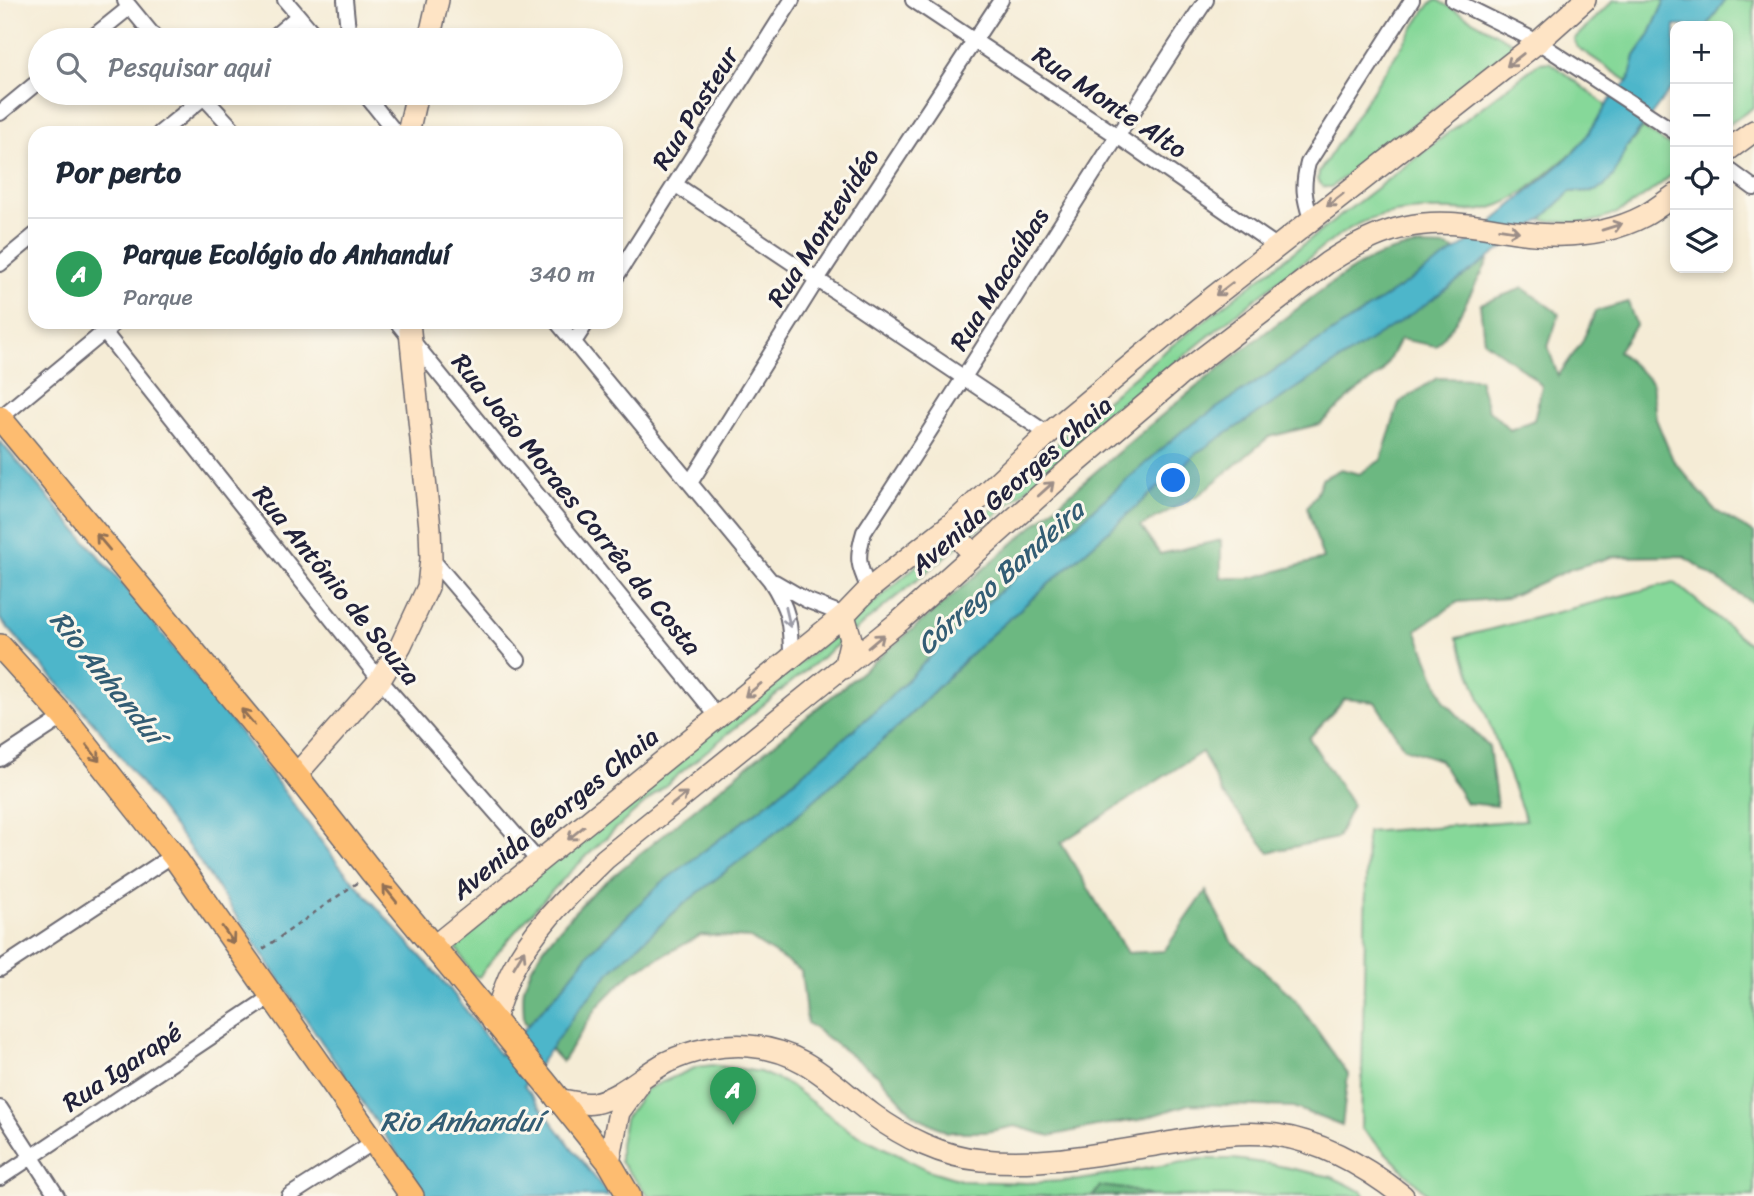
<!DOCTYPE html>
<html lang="pt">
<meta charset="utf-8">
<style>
:root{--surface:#fff;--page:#f6f6f7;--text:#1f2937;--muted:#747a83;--line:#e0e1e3;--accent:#2563eb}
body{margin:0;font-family:Sriracha,sans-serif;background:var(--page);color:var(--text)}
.controls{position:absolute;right:21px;top:21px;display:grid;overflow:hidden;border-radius:14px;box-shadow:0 4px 10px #0003}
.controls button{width:63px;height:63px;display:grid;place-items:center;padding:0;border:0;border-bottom:2px solid var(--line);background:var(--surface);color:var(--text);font:35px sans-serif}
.you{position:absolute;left:1174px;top:481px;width:24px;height:24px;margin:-18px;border:5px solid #fff;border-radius:50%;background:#1a73e8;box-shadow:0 0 0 10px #1a73e833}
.badge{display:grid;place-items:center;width:46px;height:46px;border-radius:50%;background:var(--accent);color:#fff;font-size:23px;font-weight:700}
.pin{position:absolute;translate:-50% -58px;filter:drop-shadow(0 2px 4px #0008)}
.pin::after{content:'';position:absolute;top:37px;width:24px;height:21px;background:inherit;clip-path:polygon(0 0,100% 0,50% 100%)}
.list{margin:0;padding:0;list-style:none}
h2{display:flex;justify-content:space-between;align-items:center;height:91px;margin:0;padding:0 28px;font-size:30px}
h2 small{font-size:23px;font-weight:400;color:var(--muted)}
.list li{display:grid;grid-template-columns:46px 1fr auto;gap:21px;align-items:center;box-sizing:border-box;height:112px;padding:0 28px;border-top:2px solid var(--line)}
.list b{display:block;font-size:26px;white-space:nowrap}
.list p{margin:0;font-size:23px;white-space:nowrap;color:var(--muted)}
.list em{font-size:23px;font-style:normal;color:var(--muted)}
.icon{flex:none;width:38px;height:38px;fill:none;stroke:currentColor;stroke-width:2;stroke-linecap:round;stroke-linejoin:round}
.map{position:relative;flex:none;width:1754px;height:1196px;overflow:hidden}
.search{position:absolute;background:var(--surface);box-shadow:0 4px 10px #0003;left:28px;top:28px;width:595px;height:77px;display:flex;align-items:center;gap:18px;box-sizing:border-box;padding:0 24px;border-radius:38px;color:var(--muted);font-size:26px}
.panel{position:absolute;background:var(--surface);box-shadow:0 4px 10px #0003;left:28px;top:126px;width:595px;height:203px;border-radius:21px}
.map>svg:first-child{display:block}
.green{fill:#86d899;stroke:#547d6a;stroke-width:2}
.forest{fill:#6cb881;stroke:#476d5e;stroke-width:2}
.water{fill:#4db6ca;stroke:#386c82;stroke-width:2}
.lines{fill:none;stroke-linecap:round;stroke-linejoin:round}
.street-casing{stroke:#6c6971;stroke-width:18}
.secondary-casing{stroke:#6c6971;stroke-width:24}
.primary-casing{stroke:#6c6971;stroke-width:26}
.path{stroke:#6c6971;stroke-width:2.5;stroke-dasharray:5 5;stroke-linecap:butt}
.street{stroke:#fff;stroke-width:14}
.secondary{stroke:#fee4c5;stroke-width:21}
.primary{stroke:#fdbc6f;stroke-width:23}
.oneway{stroke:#9b8d87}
.oneway2{stroke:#906f55}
.oneway3{stroke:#9c9ca7}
.labels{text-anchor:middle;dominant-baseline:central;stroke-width:6;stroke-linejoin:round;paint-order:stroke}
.street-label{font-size:26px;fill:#22223b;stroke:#fbf7ec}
.water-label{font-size:28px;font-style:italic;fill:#335d74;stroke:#fbf7ec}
</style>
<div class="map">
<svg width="1754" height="1196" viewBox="0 0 1754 1196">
<rect width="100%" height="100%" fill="#fbf7ec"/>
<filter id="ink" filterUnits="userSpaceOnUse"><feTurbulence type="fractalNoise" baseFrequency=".0143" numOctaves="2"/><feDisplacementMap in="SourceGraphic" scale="14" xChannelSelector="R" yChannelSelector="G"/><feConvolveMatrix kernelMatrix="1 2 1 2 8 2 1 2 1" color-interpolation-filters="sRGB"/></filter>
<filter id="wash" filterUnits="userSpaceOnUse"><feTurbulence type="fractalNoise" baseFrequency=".00686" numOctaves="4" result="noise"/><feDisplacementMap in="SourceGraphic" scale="28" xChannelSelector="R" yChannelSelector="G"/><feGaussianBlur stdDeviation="1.57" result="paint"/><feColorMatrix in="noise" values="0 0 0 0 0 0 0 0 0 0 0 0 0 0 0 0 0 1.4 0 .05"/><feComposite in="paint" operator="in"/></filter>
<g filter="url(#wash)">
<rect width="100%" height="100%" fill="#f5ecd6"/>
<path class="green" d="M1437,0L1513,43L1512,50L1331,187H1323L1318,180L1319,172L1424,12L1431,3Z
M1614,0H1665L1649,36L1635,56L1629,82L1577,47L1574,39Z
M1725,0H1754V107L1728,125V26H1707Z
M1550,62L1606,105C1597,130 1577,150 1556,166C1533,185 1513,205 1482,210C1473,212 1463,210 1453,210C1414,209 1374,211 1341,234C1197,338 1066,459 928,571C865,622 803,673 741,723C646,800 552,878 479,977L473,975L455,946L457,941L689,750L859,616L942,543L972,527L1027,478L1068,432L1161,354L1539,63Z
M1643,128L1675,149V172C1654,190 1619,218 1590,222C1575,224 1557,221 1541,220L1570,192L1595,191L1614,175L1626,148Z
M1674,582L1754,648V1196H1429L1361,1128L1367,832L1526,820L1457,638Z
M712,1065L760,1072L788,1084L850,1131L928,1170L964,1181L1027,1183L1079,1180L1201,1159H1234L1270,1164L1332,1177L1361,1191L1365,1196H649L620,1162V1144L625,1119L646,1089L697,1067Z"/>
<path class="forest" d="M1420,246L1446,247L1488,261L1456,321L1436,346L1400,339L1382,373L1354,393L1320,424L1269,437L1200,494L1141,526L1160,554L1221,540V578H1252L1323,559L1307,507L1316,495L1322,479L1341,469L1359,474L1381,460L1399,403L1437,378L1479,379L1488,409L1510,430L1534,420L1542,386L1528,373L1484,341L1480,304L1523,288L1559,314L1548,347L1558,376L1582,342L1596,311L1628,302L1636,325L1618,351L1652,382L1656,419L1673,460L1716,511L1754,533V604L1683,556L1612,557L1571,569L1507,598L1458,602L1416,630L1445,702L1489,747L1497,806L1466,803L1440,760L1404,748L1375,702L1345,699L1309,738L1352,805L1337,838L1269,852L1222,793L1202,752L1061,843L1127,953L1164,951L1206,891L1231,941L1294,998L1348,1074L1342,1126L1293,1107L1189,1104L1139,1120L1096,1126L1050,1136L1015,1126L986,1132H947L914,1115L879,1076L807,1023L801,971L750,938L701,935L632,972L598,1006L562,1062L524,1021C524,1011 522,998 524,988C533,952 567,921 591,894C711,795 833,697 952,596C1060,504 1164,408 1278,323C1322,292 1365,249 1420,246Z
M1100,1186L1126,1189L1151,1196H1093Z"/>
<path class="water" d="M1665,0H1725L1707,26H1675V84L1626,148L1614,175L1604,187L1595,191L1570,192L1541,220L1419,309L1198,452L983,642L900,725L789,822L680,907L611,971L578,1010L524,1086L609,1196H426L195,855L101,731L0,619V441L120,581L236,727L339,865L449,988L500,1055L561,989L591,951L660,884L774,798L881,706L964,623L1182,431L1469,242L1571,155L1582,143L1615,93L1629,81L1635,56L1649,36Z"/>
</g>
<g filter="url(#ink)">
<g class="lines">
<g class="street-casing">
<path id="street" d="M285,0L319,40
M345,0L349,40
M913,0L1116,135L1279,248
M1453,0L1538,42L1675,132
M125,1L157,40
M89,40L130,7
M270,40L298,16
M200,93L237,133
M364,93L396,133
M0,113L40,80
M160,133L209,93
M1728,169L1754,188
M676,185L1048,434
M1311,219C1304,197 1302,186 1308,163L1412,0
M0,264L35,235
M616,277L792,0
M397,322L718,717
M557,322L770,580C789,609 791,624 791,658
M104,332L380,680L540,863
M574,342L587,322
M0,418L116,322
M690,483L818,278L1001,0
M431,558L518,660
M775,582L806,600L844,615
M869,589C858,565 856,558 864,532C980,356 1089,176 1206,0
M0,759L64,717
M0,969L173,855
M0,1108L57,1196
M0,1178L272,996
M289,1196L375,1141"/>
</g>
<g class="secondary-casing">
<path id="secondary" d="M429,40L438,0
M408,133L417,93
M1728,150L1754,131
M960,517C956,534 959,542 974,553
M844,615L851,639L844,668
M296,775L380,680L401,645L428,587L431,558L430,528L409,322
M433,947L844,615L869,589L960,517L1048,434L1198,309L1538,42L1585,0
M493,1022C499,1005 504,987 512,971C533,928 572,892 605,859L901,620L1066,472L1179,376L1327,263C1351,247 1376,233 1405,227C1443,218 1480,227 1517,232C1559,238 1606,236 1644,216C1655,210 1665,202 1675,195
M557,1099C568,1101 583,1105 594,1103C622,1097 642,1075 667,1062C692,1050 722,1044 749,1046C804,1050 831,1083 872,1114C903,1137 943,1157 982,1160C1043,1166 1101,1154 1161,1144C1198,1138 1238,1130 1276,1135C1324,1142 1366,1167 1403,1196
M609,1162L619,1112L638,1086"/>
</g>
<g class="primary-casing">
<path id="primary" d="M0,418L296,775L371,871L544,1081L609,1162L629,1196
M0,646L64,717L173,855L412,1196"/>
</g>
<path class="path" d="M263,949L358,882"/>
<use href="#street" class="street"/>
<use href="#secondary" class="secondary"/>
<use href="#primary" class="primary"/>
</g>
<defs><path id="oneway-shaft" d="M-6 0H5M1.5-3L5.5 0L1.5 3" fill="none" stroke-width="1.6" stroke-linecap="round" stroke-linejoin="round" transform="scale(1.75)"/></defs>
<g class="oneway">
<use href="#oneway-shaft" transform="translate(1515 60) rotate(142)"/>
<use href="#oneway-shaft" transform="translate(1335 200) rotate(142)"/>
<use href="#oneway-shaft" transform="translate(1612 227) rotate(-17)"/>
<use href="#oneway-shaft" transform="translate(1509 230) rotate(9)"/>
<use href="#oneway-shaft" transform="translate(1224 289) rotate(143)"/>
<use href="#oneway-shaft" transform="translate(1046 489) rotate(-42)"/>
<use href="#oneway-shaft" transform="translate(876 641) rotate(-40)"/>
<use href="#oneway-shaft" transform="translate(753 690) rotate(141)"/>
<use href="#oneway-shaft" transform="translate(679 799) rotate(-39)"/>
<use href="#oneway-shaft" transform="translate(576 833) rotate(141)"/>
<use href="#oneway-shaft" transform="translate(519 959) rotate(-59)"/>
</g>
<g class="oneway2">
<use href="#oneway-shaft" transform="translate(103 542) rotate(-130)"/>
<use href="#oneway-shaft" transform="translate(248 717) rotate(-130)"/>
<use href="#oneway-shaft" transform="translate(93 753) rotate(52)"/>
<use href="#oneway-shaft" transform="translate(390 894) rotate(-129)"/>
<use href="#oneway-shaft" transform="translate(228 935) rotate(55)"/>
</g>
<use class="oneway3" href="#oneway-shaft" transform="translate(788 617) rotate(77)"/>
</g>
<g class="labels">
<g class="street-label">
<text transform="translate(1110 102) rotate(34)">Rua Monte Alto</text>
<text transform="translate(695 108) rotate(-58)">Rua Pasteur</text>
<text transform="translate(823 227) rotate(-57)">Rua Montevidéo</text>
<text transform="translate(999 279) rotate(-58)">Rua Macaúbas</text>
<text transform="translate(1011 485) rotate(-41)">Avenida Georges Chaia</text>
<text transform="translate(577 504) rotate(51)">Rua João Moraes Corrêa da Costa</text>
<text transform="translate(337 585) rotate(51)">Rua Antônio de Souza</text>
<text transform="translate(555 813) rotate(-39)">Avenida Georges Chaia</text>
<text transform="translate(122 1067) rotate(-34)">Rua Igarapé</text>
</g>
<g class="water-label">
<text transform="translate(1000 577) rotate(-42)">Córrego Bandeira</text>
<text transform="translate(107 677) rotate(51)">Rio Anhanduí</text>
<text x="461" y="1121">Rio Anhanduí</text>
</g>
</g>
</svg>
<div class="controls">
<button>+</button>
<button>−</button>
<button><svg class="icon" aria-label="locate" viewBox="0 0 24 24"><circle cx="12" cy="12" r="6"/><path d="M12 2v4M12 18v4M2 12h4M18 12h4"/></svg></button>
<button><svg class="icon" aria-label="layers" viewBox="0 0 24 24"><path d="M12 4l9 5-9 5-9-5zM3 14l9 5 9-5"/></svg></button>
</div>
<div class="you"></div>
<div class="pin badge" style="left:733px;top:1125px;background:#2e9e5b">A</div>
<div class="search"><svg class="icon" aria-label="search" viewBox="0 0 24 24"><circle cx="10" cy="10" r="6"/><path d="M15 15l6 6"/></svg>Pesquisar aqui</div>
<section class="panel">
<h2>Por perto<small></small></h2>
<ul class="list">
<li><span class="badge" style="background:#2e9e5b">A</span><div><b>Parque Ecológio do Anhanduí</b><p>Parque</p></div><em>340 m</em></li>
</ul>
</section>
</div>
